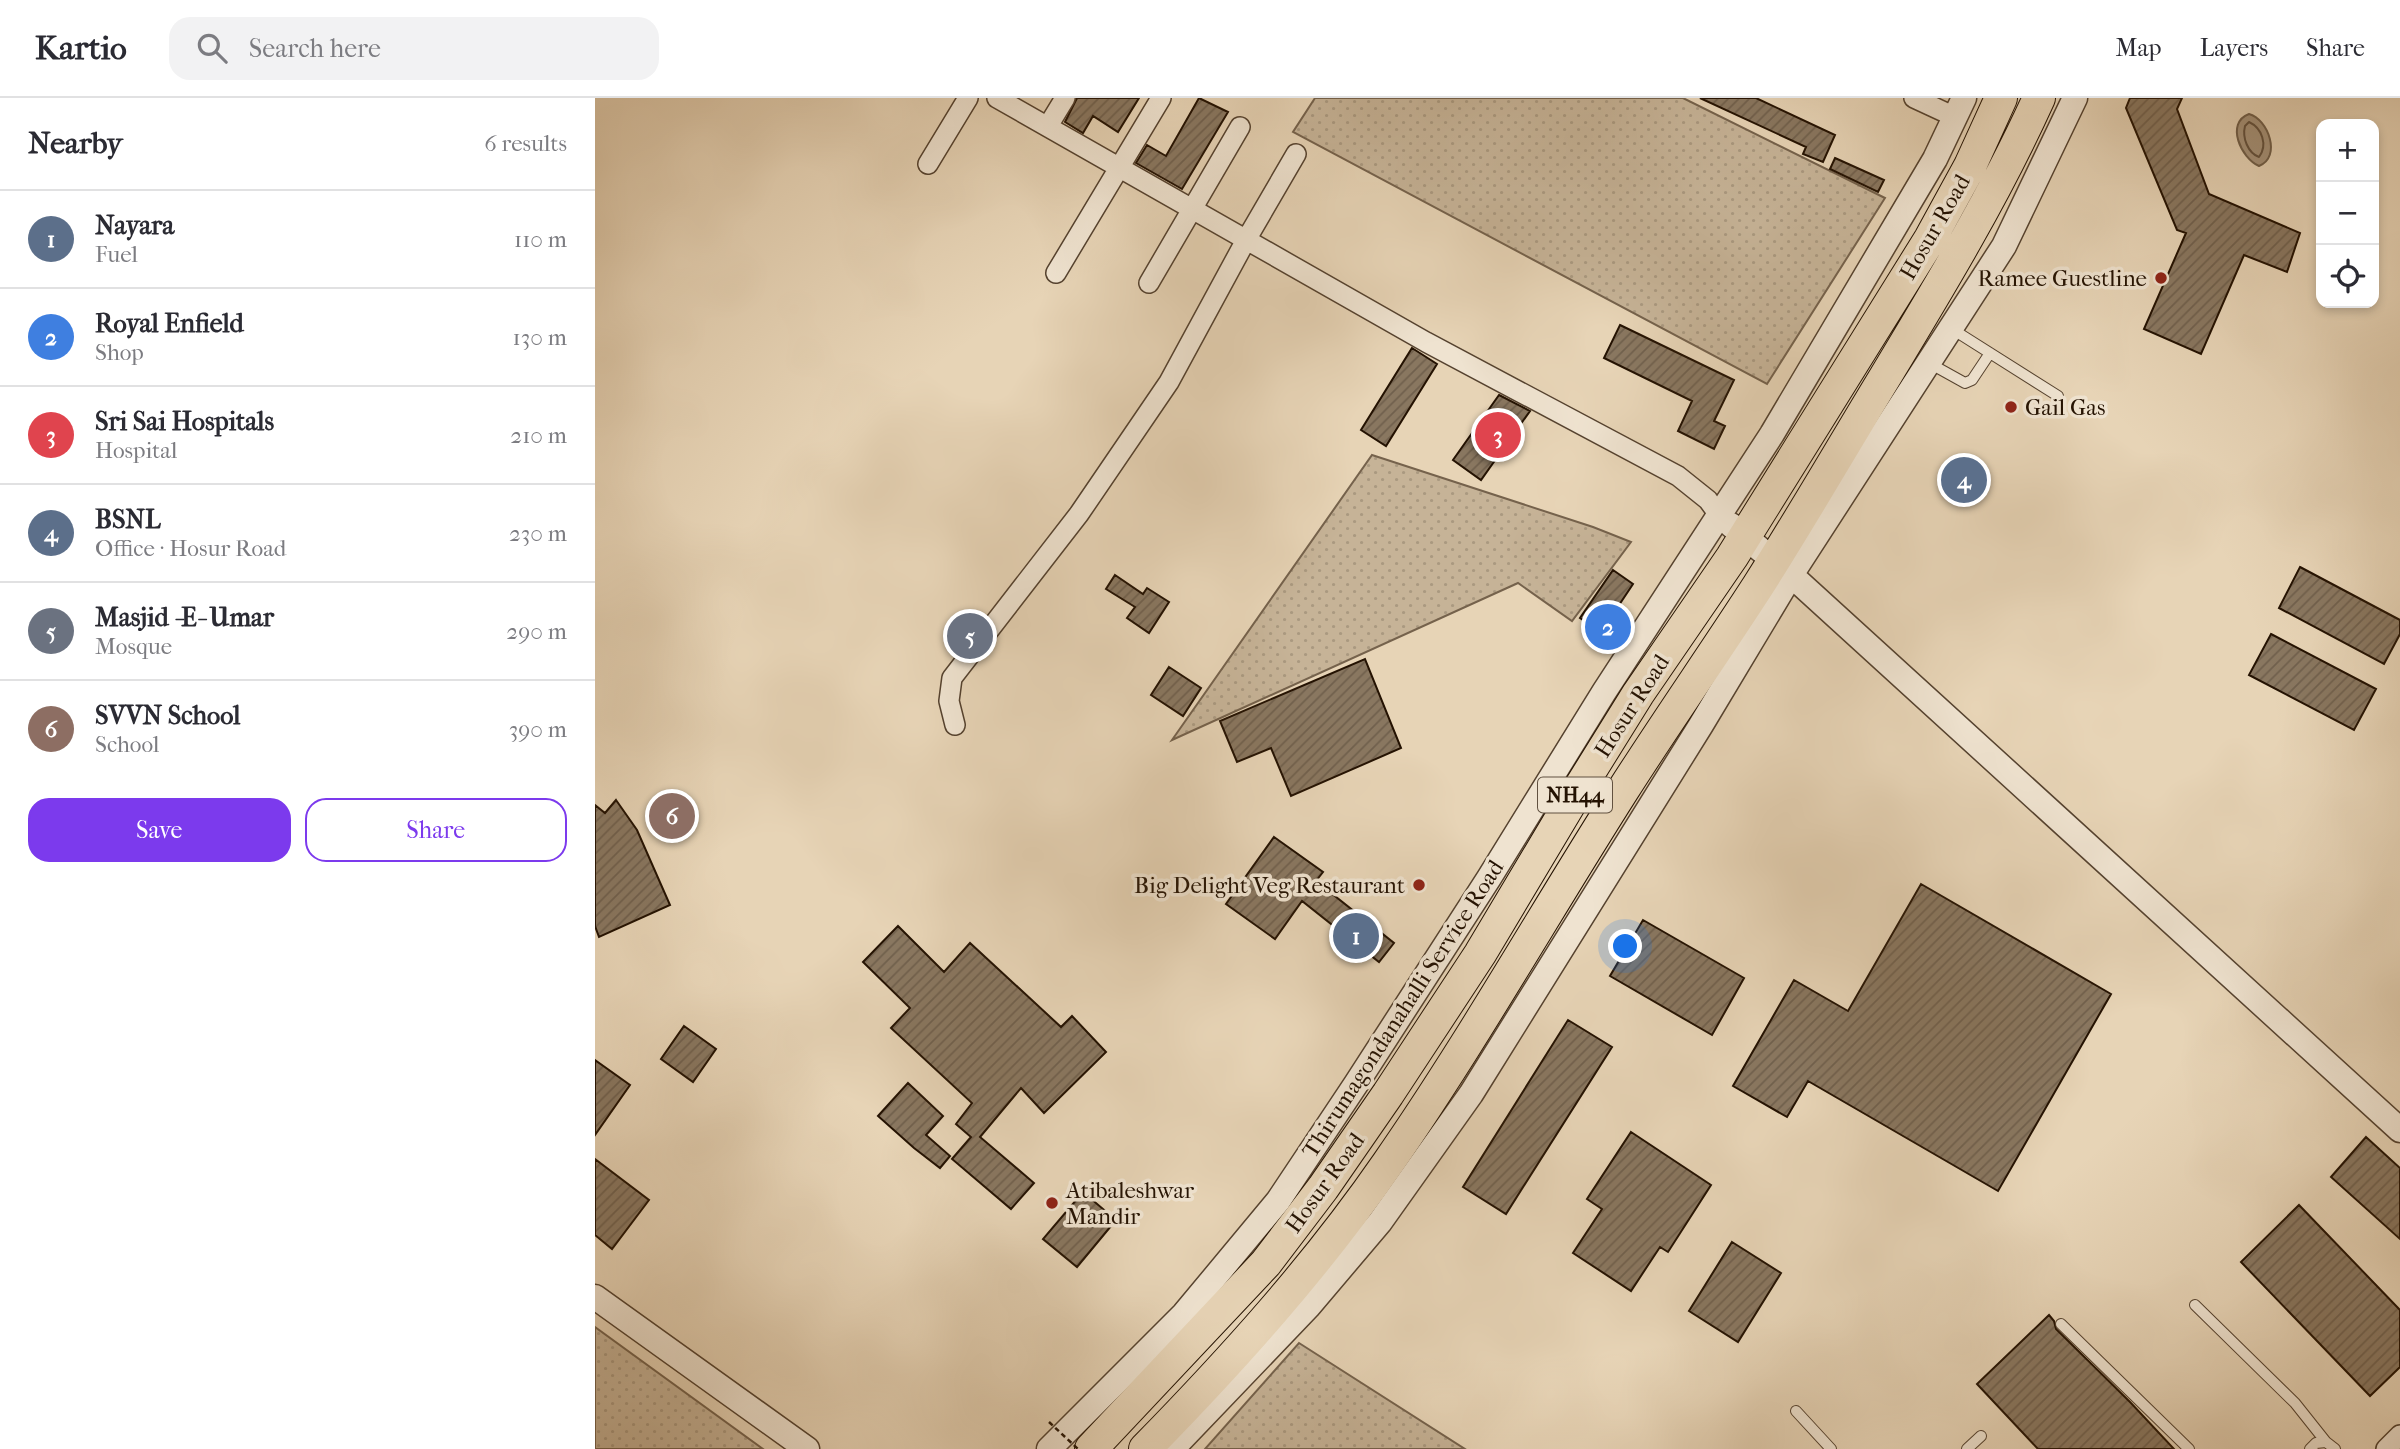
<!DOCTYPE html>
<meta charset="utf-8">
<style>
:root{--surface:#fff;--page:#f2f2f3;--text:#2b2b33;--muted:#7c7c81;--line:#e1e1e2;--accent:#7c3aed}
body{margin:0;font-family:"IM FELL French Canon",serif;background:var(--page);color:var(--text)}
.controls{position:absolute;right:21px;top:21px;display:grid;overflow:hidden;border-radius:14px;box-shadow:0 4px 10px #0003}
.controls button{width:63px;height:63px;display:grid;place-items:center;padding:0;border:0;border-bottom:2px solid var(--line);background:var(--surface);color:var(--text);font:35px sans-serif}
.you{position:absolute;left:1031px;top:849px;width:24px;height:24px;margin:-18px;border:5px solid #fff;border-radius:50%;background:#1a73e8;box-shadow:0 0 0 10px #1a73e833}
.badge{display:grid;place-items:center;width:46px;height:46px;border-radius:50%;background:var(--accent);color:#fff;font-size:23px;font-weight:700}
.pin{position:absolute;translate:-50% -50%;border:4px solid #fff;box-shadow:0 2px 7px #0006}
.list{margin:0;padding:0;list-style:none}
h2{display:flex;justify-content:space-between;align-items:center;height:91px;margin:0;padding:0 28px;font-size:30px}
h2 small{font-size:23px;font-weight:400;color:var(--muted)}
.list li{display:grid;grid-template-columns:46px 1fr auto;gap:21px;align-items:center;box-sizing:border-box;height:98px;padding:0 28px;border-top:2px solid var(--line)}
.list b{display:block;font-size:26px;white-space:nowrap}
.list p{margin:0;font-size:23px;white-space:nowrap;color:var(--muted)}
.list em{font-size:23px;font-style:normal;color:var(--muted)}
.actions{display:flex;gap:14px;padding:21px 28px}
.actions a{flex:1;padding:16px 0;border:2px solid var(--accent);border-radius:21px;text-align:center;font-size:24px;color:var(--accent)}
.actions .main{background:var(--accent);color:#fff}
.icon{flex:none;width:38px;height:38px;fill:none;stroke:currentColor;stroke-width:2;stroke-linecap:round;stroke-linejoin:round}
.map{position:relative;flex:none;width:1805px;height:1351px;overflow:hidden}
header{display:flex;align-items:center;gap:42px;box-sizing:border-box;height:98px;padding:0 35px;background:var(--surface);border-bottom:2px solid var(--line)}
header strong{font-size:33px}
nav{display:flex;gap:38px;margin-inline-start:auto;font-size:24px}
.search{width:490px;height:63px;background:var(--page);display:flex;align-items:center;gap:18px;box-sizing:border-box;padding:0 24px;border-radius:21px;color:var(--muted);font-size:26px}
main{display:flex}
aside{flex:1;background:var(--surface)}
.map>svg:first-child{display:block}
.grass{fill:url(#grass-dots);stroke:#75624c;stroke-width:2}
.water{fill:#a59279;stroke:#715f49;stroke-width:2}
.lines{fill:none;stroke-linecap:round;stroke-linejoin:round}
.shore{stroke:#64523e;stroke-width:2}
.building{fill:url(#building-hatch);stroke:#241202;stroke-width:2}
.service-casing{stroke:#55422f;stroke-width:12}
.minor-casing{stroke:#55422f;stroke-width:22}
.tertiary-casing{stroke:#55422f;stroke-width:27}
.trunk-casing{stroke:#241202;stroke-width:34}
.service{stroke:#efe3d0;stroke-width:10}
.minor{stroke:#efe3d0;stroke-width:19}
.tertiary{stroke:#efe3d0;stroke-width:24}
.trunk{stroke:#e7d4b6;stroke-width:32}
.path-bridge{stroke:#241202;stroke-width:2.5;stroke-dasharray:5 3.5;stroke-linecap:butt}
.poi-dot{fill:#8f2418;stroke:#efe3d0;stroke-width:2.5}
.labels{text-anchor:middle;dominant-baseline:central;stroke-width:7;stroke-linejoin:round;paint-order:stroke}
.shield{fill:#efe3d0;stroke:#615140;stroke-width:2}
.shield-label{font-size:21px;font-weight:bold;fill:#241202}
.street-label{font-size:23px;fill:#241202;stroke:#efe3d0}
.poi-label{font-size:23px;fill:#241202;stroke:#efe3d0;text-anchor:end}
</style>
<header>
<strong>Kartio</strong>
<div class="search"><svg class="icon" aria-label="search" viewBox="0 0 24 24"><circle cx="10" cy="10" r="6"/><path d="M15 15l6 6"/></svg>Search here</div>
<nav><a>Map</a><a>Layers</a><a>Share</a></nav>
</header>
<main>
<aside>
<h2>Nearby<small>6 results</small></h2>
<ul class="list">
<li><span class="badge" style="background:#5c6f8a">1</span><div><b>Nayara</b><p>Fuel</p></div><em>110 m</em></li>
<li><span class="badge" style="background:#3f7fe0">2</span><div><b>Royal Enfield</b><p>Shop</p></div><em>130 m</em></li>
<li><span class="badge" style="background:#e0444e">3</span><div><b>Sri Sai Hospitals</b><p>Hospital</p></div><em>210 m</em></li>
<li><span class="badge" style="background:#5c6f8a">4</span><div><b>BSNL</b><p>Office · Hosur Road</p></div><em>230 m</em></li>
<li><span class="badge" style="background:#6b7280">5</span><div><b>Masjid -E- Umar</b><p>Mosque</p></div><em>290 m</em></li>
<li><span class="badge" style="background:#8d6e63">6</span><div><b>SVVN School</b><p>School</p></div><em>390 m</em></li>
</ul>
<div class="actions"><a class="main">Save</a><a>Share</a></div>
</aside>
<div class="map">
<svg width="1805" height="1351" viewBox="0 0 1805 1351">
<defs>
<pattern id="grass-dots" width="8" height="8" patternUnits="userSpaceOnUse" patternTransform="scale(1.75)"><rect width="8" height="8" fill="#c6b397"/><path d="M2 2h.1M6 6h.1" fill="none" stroke="#aa9980" stroke-width="1.8" stroke-linecap="round"/></pattern>
<pattern id="building-hatch" width="6" height="6" patternUnits="userSpaceOnUse" patternTransform="scale(1.75)"><rect width="6" height="6" fill="#897760"/><path d="M-1 1l2-2M0 6l6-6M5 7l2-2" fill="none" stroke="#70604d"/></pattern>
</defs>
<rect width="100%" height="100%" fill="#e7d4b6"/>
<filter id="stains"><feTurbulence type="fractalNoise" baseFrequency=".00286" numOctaves="4"/><feColorMatrix values="0 0 0 0 .2 0 0 0 0 .09 0 0 0 0 .02 0 0 0 .5 -.17"/></filter>
<radialGradient id="worn" r=".72"><stop offset=".6" stop-color="#630" stop-opacity="0"/><stop offset="1" stop-color="#630" stop-opacity=".3"/></radialGradient>
<path class="grass" d="M720,0H1088L1290,100L1172,286L698,34Z
M777,357L998,429L1036,444L977,523L923,485L577,642Z
M0,1229L168,1351H0Z
M704,1245L870,1351H610Z"/>
<path class="water" d="M1654,16C1673,21 1687,59 1664,68C1646,60 1630,25 1654,16Z"/>
<g class="lines">
<path class="shore" d="M1654,24C1667,30 1673,47 1664,59C1653,55 1647,40 1650,28Z"/>
</g>
<path class="building" d="M482,0H544L523,34L498,18L488,35L470,24Z
M604,0L633,14L587,91L541,65L552,47L571,58Z
M1105,0H1161L1240,37L1228,64L1208,56L1211,49Z
M1535,0H1587L1582,11L1614,96L1705,135L1692,174L1649,157L1606,256L1549,231L1591,135L1582,132L1531,10Z
M1240,60L1289,82L1283,94L1235,71Z
M1025,227L1139,282L1119,323L1130,328L1119,351L1083,333L1097,303L1009,260Z
M817,250L842,266L791,348L766,332Z
M904,297L935,313L886,382L858,362Z
M1705,469L1805,522V536L1789,566L1684,510Z
M1018,472L1038,486L1006,534L985,520Z
M520,477L548,496L552,490L574,504L554,535L532,520L540,509L511,491Z
M1676,536L1781,591L1759,632L1654,577Z
M770,561L806,650L696,698L676,650L642,664L625,623Z
M574,569L606,590L588,618L556,597Z
M21,702L42,732L75,807L4,839L0,828V707L10,715Z
M679,739L728,774L721,783L799,845L784,864L707,803L680,841L631,806Z
M1326,786L1516,896L1403,1093L1213,983L1192,1019L1138,988L1199,882L1253,913Z
M1048,822L1149,880L1117,937L1015,878Z
M303,828L349,874L375,845L466,929L477,918L511,954L449,1015L426,990L385,1039L439,1085L416,1111L357,1061L376,1039L361,1026L377,1005L296,930L315,910L268,864Z
M973,922L1017,949L911,1116L868,1089Z
M89,928L121,951L98,984L66,961Z
M0,962L35,987L0,1037Z
M313,985L348,1018L331,1037L355,1058L345,1070L319,1050L283,1018Z
M1036,1034L1116,1087L1073,1154L1065,1149L1036,1193L978,1155L1007,1111L992,1101Z
M1771,1039L1805,1070V1141L1736,1079Z
M0,1061L54,1102L17,1151L0,1137Z
M488,1094L521,1122L482,1169L448,1141Z
M1704,1107L1805,1212V1269L1775,1298L1646,1164Z
M1137,1144L1186,1175L1143,1244L1094,1213Z
M1454,1217L1459,1223L1461,1231L1535,1304L1579,1351H1443L1382,1286Z"/>
<g class="lines">
<g class="service-casing">
<path id="service" d="M1357,231L1463,298
M1334,265L1370,285L1377,282L1395,255
M1600,1207L1700,1305L1731,1344
M1466,1226L1594,1351
M1201,1313L1236,1351
M1372,1351L1386,1338
M1715,1351L1721,1345L1731,1344L1740,1351"/>
</g>
<g class="minor-casing">
<path id="minor" d="M402,0L831,244L1083,378L1113,402L1124,417
M1319,0L1360,19
M453,28L470,0
M333,66L373,0
M461,175L566,0
M554,185L645,29
M360,627L354,603L357,580L484,416L574,284L651,142L701,56
M1791,1351L1805,1337"/>
</g>
<g class="tertiary-casing">
<path id="tertiary" d="M1136,427L1196,477L1805,1032
M0,1199L212,1351
M454,1351L589,1216L683,1103L761,986L894,780L1009,594L1177,336L1340,61L1369,0
M577,1351L713,1209L785,1124L876,996L1106,627L1196,477L1409,148L1480,0"/>
</g>
<g class="trunk-casing">
<path id="trunk" d="M496,1351L671,1165L728,1090L793,996L885,856L974,707L1043,596L1137,459L1335,141L1375,68L1406,0
M550,1351C637,1262 722,1168 793,1065C877,944 949,816 1028,692C1072,623 1119,556 1163,488C1207,419 1248,348 1290,279C1345,188 1400,97 1444,0"/>
</g>
<use href="#service" class="service"/>
<use href="#minor" class="minor"/>
<use href="#tertiary" class="tertiary"/>
<use href="#trunk" class="trunk"/>
<path class="path-bridge" d="M454,1324L483,1351"/>
</g>
<g class="poi-dot">
<circle cx="1566" cy="180" r="7"/>
<circle cx="1416" cy="309" r="7"/>
<circle cx="824" cy="787" r="7"/>
<circle cx="457" cy="1105" r="7"/>
</g>
<g class="labels">
<rect class="shield" x="943" y="679.5" width="74" height="35" rx="5"/>
<g class="shield-label">
<text x="980" y="697">NH44</text>
</g>
<g class="street-label">
<text transform="translate(1340 129) rotate(-60)">Hosur Road</text>
<text transform="translate(1037 608) rotate(-57)">Hosur Road</text>
<text transform="translate(808 911) rotate(-57)">Thirumagondanahalli Service Road</text>
<text transform="translate(730 1085) rotate(-54)">Hosur Road</text>
</g>
<g class="poi-label">
<text x="1552" y="180">Ramee Guestline</text>
<text x="1430" y="309" text-anchor="start">Gail Gas</text>
<text x="810" y="787">Big Delight Veg Restaurant</text>
<text x="471" y="1092" text-anchor="start">Atibaleshwar<tspan x="471" dy="26">Mandir</tspan></text>
</g>
</g>
<rect width="100%" height="100%" filter="url(#stains)"/>
<rect width="100%" height="100%" fill="url(#worn)"/>
</svg>
<div class="controls">
<button>+</button>
<button>−</button>
<button><svg class="icon" aria-label="locate" viewBox="0 0 24 24"><circle cx="12" cy="12" r="6"/><path d="M12 2v4M12 18v4M2 12h4M18 12h4"/></svg></button>
</div>
<div class="you"></div>
<div class="pin badge" style="left:761px;top:838px;background:#5c6f8a">1</div>
<div class="pin badge" style="left:1013px;top:529px;background:#3f7fe0">2</div>
<div class="pin badge" style="left:903px;top:337px;background:#e0444e">3</div>
<div class="pin badge" style="left:1369px;top:382px;background:#5c6f8a">4</div>
<div class="pin badge" style="left:375px;top:538px;background:#6b7280">5</div>
<div class="pin badge" style="left:77px;top:718px;background:#8d6e63">6</div>
</div>
</main>
